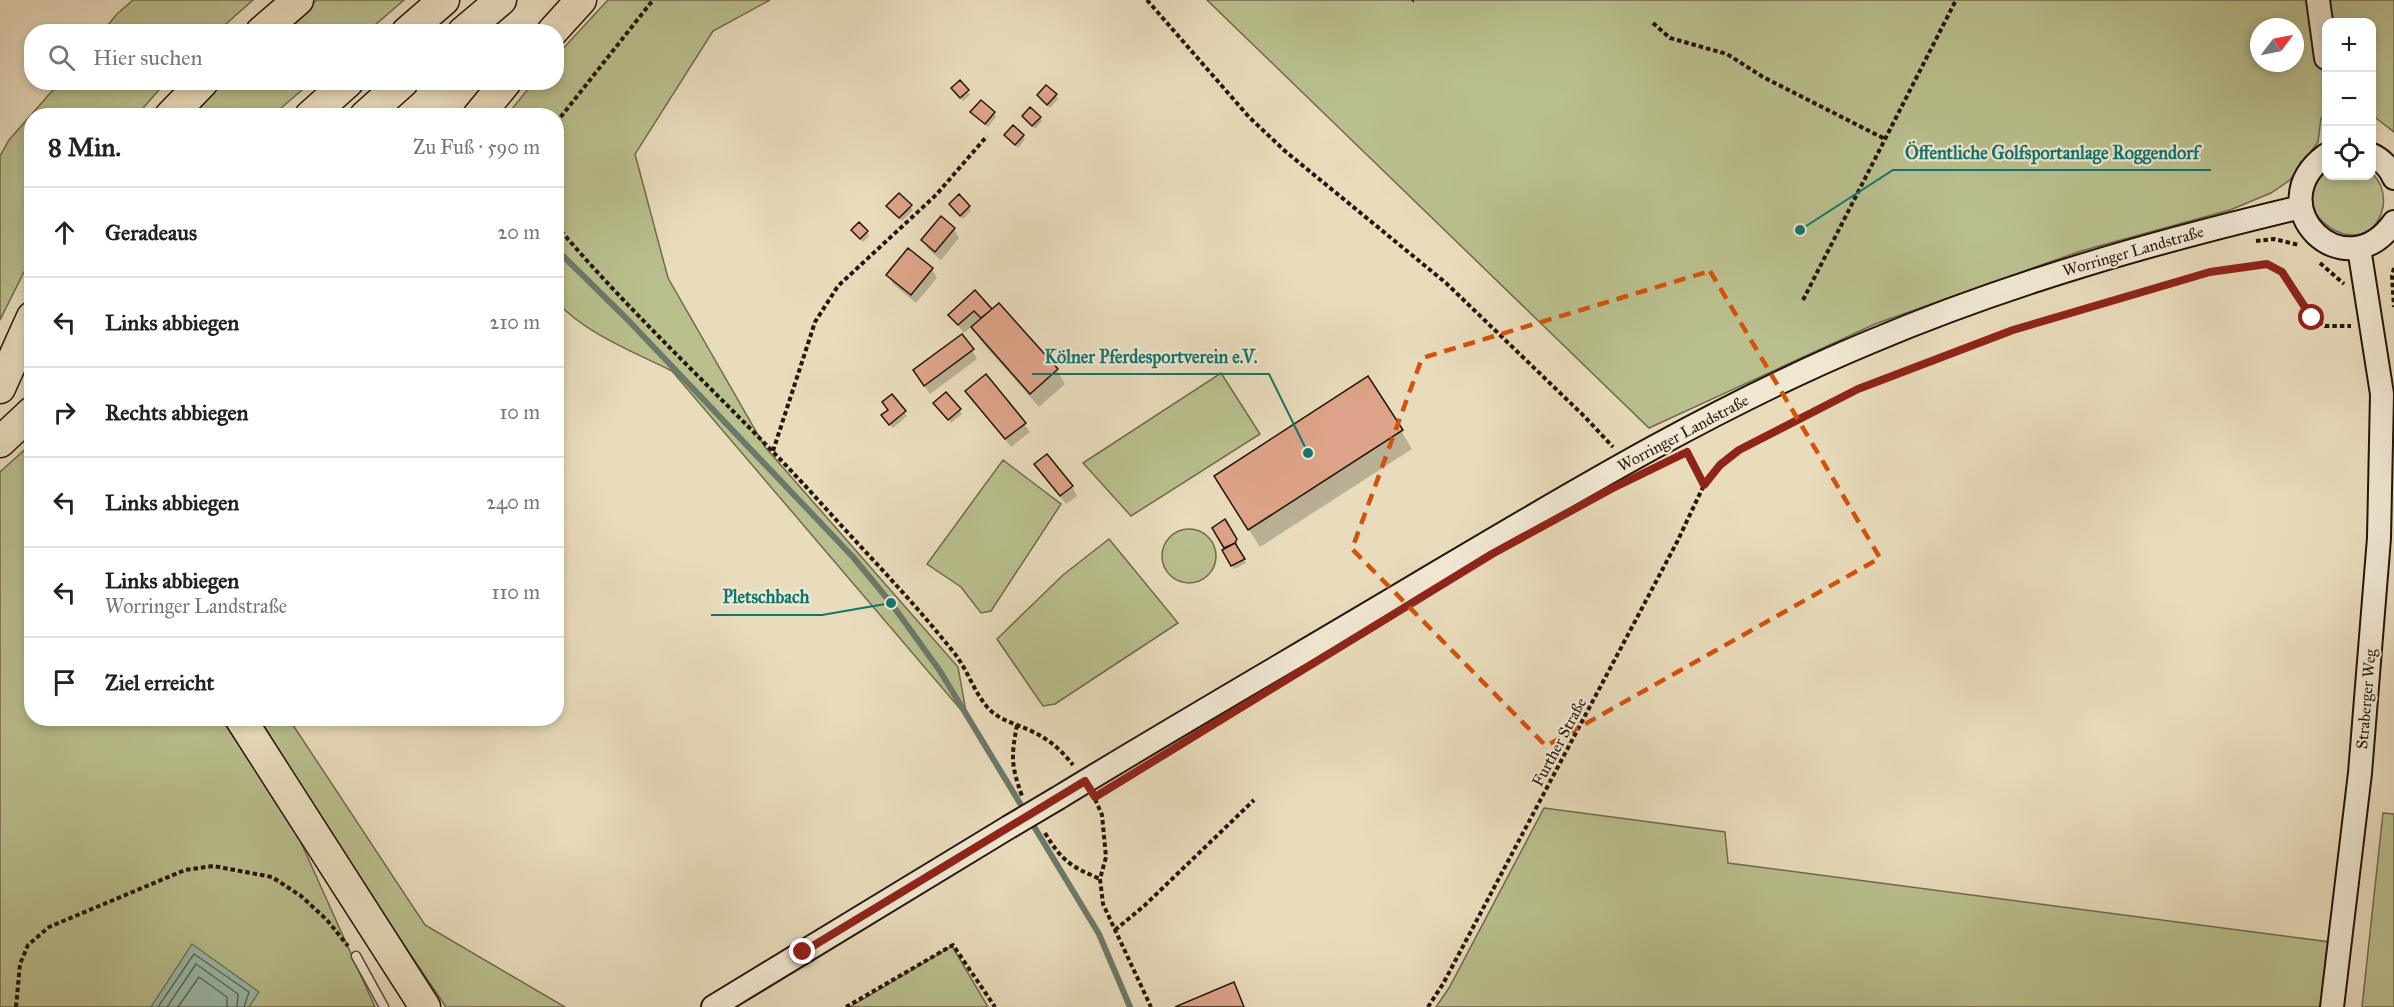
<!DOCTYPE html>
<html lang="de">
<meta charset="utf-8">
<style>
:root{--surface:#fff;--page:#f2f2f2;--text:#222;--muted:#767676;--line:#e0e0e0}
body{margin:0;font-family:"IM FELL Great Primer",serif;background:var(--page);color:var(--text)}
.controls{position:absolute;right:18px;top:18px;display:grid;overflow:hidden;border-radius:12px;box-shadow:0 3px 9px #0003}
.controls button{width:54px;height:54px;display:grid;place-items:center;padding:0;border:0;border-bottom:2px solid var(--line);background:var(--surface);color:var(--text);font:30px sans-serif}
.compass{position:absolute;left:2250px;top:18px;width:54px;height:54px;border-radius:50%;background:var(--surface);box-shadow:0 3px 9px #0003;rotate:58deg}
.stop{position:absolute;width:18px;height:18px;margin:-14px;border:4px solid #8f2418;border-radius:50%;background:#fff}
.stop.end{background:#8f2418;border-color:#fff;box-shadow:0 2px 6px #0008}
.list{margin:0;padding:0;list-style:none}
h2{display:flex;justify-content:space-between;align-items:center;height:78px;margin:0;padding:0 24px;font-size:26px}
h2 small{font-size:20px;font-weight:400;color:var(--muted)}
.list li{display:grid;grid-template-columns:39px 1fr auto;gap:18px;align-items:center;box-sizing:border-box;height:90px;padding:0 24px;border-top:2px solid var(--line)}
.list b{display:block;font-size:22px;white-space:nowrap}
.list p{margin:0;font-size:20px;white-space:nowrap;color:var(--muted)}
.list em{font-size:20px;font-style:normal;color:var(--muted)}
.icon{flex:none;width:33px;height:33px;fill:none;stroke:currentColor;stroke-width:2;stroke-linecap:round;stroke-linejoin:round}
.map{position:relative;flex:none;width:2394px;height:1007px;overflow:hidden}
.search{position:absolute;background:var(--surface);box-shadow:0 3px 9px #0003;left:24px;top:24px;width:540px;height:66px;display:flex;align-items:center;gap:15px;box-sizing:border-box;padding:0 21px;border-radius:24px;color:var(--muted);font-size:22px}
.panel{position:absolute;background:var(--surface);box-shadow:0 3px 9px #0003;left:24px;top:108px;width:540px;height:618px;border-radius:24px}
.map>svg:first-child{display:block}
.green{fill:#babf8e;stroke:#706a4b;stroke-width:1.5;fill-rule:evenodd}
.water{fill:#99bcab;stroke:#6b796a;stroke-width:1.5}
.shadow{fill:#0003}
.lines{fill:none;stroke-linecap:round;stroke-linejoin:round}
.shore{stroke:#5f685a;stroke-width:1.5}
.stream{stroke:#6b796a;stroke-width:6}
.building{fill:#dea489;stroke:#251408;stroke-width:1.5}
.service-casing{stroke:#564635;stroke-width:11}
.secondary-casing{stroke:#251408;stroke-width:26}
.motorway-casing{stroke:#251408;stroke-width:33}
.path{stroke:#251408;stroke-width:4;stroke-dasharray:4.5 3;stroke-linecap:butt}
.service{stroke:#f1e8d3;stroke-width:8}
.secondary{stroke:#f1e8d3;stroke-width:22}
.motorway{stroke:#e9dcbc;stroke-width:30}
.secondary-bridge-casing{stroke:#251408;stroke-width:26;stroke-linecap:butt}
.secondary-bridge{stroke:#f1e8d3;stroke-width:22}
.route{stroke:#8f2418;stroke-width:8}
.marked{fill:none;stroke:#d4520c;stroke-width:4.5;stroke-dasharray:12 8;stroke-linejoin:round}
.labels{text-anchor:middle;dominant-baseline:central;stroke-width:4.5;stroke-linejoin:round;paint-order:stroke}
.street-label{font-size:16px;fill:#251408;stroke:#f1e8d3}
.leader{fill:none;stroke:#0f766e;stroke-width:2}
.callout-dot{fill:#0f766e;stroke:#f1e8d3;stroke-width:2}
.callout-label{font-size:18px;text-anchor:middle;font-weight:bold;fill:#0f766e;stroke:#f1e8d3;stroke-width:4.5;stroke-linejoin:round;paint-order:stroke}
</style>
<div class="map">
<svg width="2394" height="1007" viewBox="0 0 2394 1007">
<rect width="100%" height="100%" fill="#e9dcbc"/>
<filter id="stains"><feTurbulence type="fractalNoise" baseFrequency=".00333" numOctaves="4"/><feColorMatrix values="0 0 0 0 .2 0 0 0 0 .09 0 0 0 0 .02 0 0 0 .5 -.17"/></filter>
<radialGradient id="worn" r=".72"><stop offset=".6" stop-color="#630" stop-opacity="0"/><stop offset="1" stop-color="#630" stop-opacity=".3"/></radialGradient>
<path class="green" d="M133,0H253L218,31H103L117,14Z
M317,0H404L368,31L279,32Z
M608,0H770L713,31L635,154L668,278L765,447L958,667L967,717L672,371C634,352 586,334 557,302L556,116L507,115L533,83L556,82L557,55Z
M1207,0H2394V132L2372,115V22H2326V117L2321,118L2318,142L2290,180L2271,193L2230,210L2081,251L1875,324L1649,428ZM2259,27H2295V63H2259Z
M60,82L165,83L137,115L32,116L31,258L0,320V156L9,140Z
M222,83H310L273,115L192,116Z
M2326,172V176H2372V173C2381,182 2385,194 2383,207C2369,270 2277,212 2326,172Z
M1221,373L1260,434L1131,516L1083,463Z
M31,444L32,718L229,719L299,838L375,1007H0V472Z
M1003,460L1061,504L991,611L981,613L961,587L927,564Z
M1162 556a27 27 0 1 1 54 0a27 27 0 1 1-54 0Z
M1109,539L1178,623L1055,704L1043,706L997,639L1063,575Z
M260,719H289L425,925L565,1007H446L324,827Z
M1544,808L1725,832L1728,863L2330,942L2320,1007H1436L1449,988Z
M2383,813L2394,814V1007H2362Z
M952,946L988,1007H850Z"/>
<path class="water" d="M192,944L259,992L249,1007H151Z"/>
<path class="shadow" d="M960,82L970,95L963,101L955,92Z
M1056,95L1058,99L1050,108L1038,96Z
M972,112L994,113L996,117L988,127Z
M1024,116L1040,117L1042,121L1035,129Z
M1006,135L1023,136L1025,139L1018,148Z
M888,206H910L913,210L902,221Z
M969,207L971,211L963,219L953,208Z
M942,219L954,229L959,238L941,260L928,249L923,240Z
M867,232L869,236L863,242L855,234Z
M932,269L937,278L916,303L893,284L888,275Z
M975,292L992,311L999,305L1057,370L1065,384L1039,407L981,341L972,326L964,333L950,315Z
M972,350L977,359L930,394L920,380Z
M967,391L1024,424L1030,432L1011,447Z
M892,396L907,416L893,428L885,419Z
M937,407L959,410L962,414L951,423Z
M1401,431L1412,449L1260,547L1227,495Z
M1036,465L1072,487L1077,496L1066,504Z
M1224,521L1238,544L1236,548L1246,563L1234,569L1224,550L1226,548L1214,529Z"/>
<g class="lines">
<path class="shore" d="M158,1007L194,954L249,992L244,1007
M167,1007L196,964L238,994L237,1007
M178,1007L199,977L227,997V1007"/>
<path class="stream" d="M556,249L627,319L853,557L891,603L940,671L1099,934L1130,1007"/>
</g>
<path class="building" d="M960,80L969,90L960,98L951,88Z
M1046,85L1057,94L1047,105L1037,95Z
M981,100L995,112L985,124L970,112Z
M1030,107L1041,117L1032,126L1022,116Z
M1013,125L1024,135L1015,145L1004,135Z
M899,193L912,205L899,218L886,206Z
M959,194L970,206L960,216L949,204Z
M941,216L955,228L935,252L921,240Z
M859,222L868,231L860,239L851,230Z
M908,248L933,268L911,295L886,275Z
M975,290L992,309L981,318L974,311L958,325L948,315Z
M999,303L1058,369L1030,394L971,327Z
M962,334L974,349L924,386L913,370Z
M986,374L1026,423L1005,439L965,391Z
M1368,376L1403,430L1248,530L1214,476Z
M946,392L961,409L948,420L933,403Z
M892,394L906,411L889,425L881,415L888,410L882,402Z
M1047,454L1073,486L1060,496L1034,464Z
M1225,519L1237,539L1235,543L1224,548L1212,528Z
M1235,543L1245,559L1231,566L1222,550Z
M1234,982L1244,1007H1175Z"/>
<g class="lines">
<g class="service-casing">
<path id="service" d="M356,956L384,1007"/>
</g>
<g class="secondary-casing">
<path id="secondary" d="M2318,0L2326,58
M2326,155C2257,206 2345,292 2394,222
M2372,155C2381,159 2390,168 2394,178
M1058,798C1179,724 1301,654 1423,581C1568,495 1714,407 1870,342C2009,283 2154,242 2301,207
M713,1007L1009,827
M2332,1007L2360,773L2379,538L2382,394L2359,248"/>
</g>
<g class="motorway-casing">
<path id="motorway" d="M261,32L298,0
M407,32L444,0
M463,32L501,0
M552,32L581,0
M170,116L203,82
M310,116L348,82
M365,116L403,82
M478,116L506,82
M0,388L32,317
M0,442L32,412
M240,718L425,1007"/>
</g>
<path class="path" d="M1147,0L1249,117L1285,151L1446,283L1584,416L1613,447
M1412,1L1413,0
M1653,23L1670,38L1727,54L1763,77L1885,139
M556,123L653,0
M556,225C635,319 727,401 810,491C858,545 910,597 955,654C968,671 974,692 988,708C1001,722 1019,724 1035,733C1050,740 1063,752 1073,765
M2256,241L2274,239L2299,245
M2320,263L2344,284
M2394,268L2392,276L2394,307
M1803,300L1956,0
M773,451L815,322L838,286L936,195L987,136
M1687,452L1704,485
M1017,725C1011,757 1011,765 1022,796
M1095,799L1102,815L1106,857L1100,879L1103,904L1151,1007
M1045,833C1062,861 1070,866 1100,879
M1115,930L1144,906L1254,800
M16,1007L20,964L28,945L49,927L185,870L213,866L272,877L301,896L327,920L348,946
M846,1007L953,945L995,1007
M1428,1007L1443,984L1677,542L1704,485L1720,465L1739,450L1858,389L2013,330L2210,272L2267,264L2282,272L2312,318L2325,326H2351"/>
<use href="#service" class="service"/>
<use href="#secondary" class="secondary"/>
<use href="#motorway" class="motorway"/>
<g class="secondary-bridge-casing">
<path id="secondary-bridge" d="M1009,827L1058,798"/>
</g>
<use href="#secondary-bridge" class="secondary-bridge"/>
</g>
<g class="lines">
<path class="route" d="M803,952L1085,781L1095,797L1492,554L1611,489L1687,452L1704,485L1720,465L1739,450L1858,389L2013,330L2210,272L2267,264L2282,272L2312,318"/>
</g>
<path class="marked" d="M1710,271L1880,558L1546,746L1352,549L1422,358Z"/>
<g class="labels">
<g class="street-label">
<text transform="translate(2133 251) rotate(-16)">Worringer Landstraße</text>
<text transform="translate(1683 433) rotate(-28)">Worringer Landstraße</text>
<text transform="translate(2366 699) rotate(-85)">Straberger Weg</text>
<text transform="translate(1559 742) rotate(-62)">Further Straße</text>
</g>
</g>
<path class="leader" d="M1800 230L1893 170H2211M1308 453L1269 374H1032M891 603L822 615H711"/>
<g class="callout-dot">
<circle cx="1800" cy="230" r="6"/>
<circle cx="1308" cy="453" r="6"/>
<circle cx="891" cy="603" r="6"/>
</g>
<g class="callout-label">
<text x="2052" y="159">Öffentliche Golfsportanlage Roggendorf</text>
<text x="1151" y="363">Kölner Pferdesportverein e.V.</text>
<text x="766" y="603">Pletschbach</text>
</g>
<rect width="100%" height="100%" filter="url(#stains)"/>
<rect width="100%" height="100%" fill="url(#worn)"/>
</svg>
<div class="controls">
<button>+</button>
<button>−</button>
<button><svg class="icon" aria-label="locate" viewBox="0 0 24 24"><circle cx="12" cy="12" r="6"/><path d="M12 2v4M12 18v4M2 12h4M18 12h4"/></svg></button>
</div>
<svg class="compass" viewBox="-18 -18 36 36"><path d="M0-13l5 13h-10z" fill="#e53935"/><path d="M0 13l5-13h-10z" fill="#767676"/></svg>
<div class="stop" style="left:2312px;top:318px"></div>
<div class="stop end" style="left:803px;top:952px"></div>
<div class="search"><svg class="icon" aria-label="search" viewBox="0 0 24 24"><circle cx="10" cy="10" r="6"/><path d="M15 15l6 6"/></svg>Hier suchen</div>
<section class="panel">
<h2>8 Min.<small>Zu Fuß · 590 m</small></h2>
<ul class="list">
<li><svg class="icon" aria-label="ahead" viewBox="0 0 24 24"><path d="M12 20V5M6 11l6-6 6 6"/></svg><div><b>Geradeaus</b></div><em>20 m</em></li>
<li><svg class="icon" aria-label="left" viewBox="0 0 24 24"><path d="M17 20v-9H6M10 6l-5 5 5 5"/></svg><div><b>Links abbiegen</b></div><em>210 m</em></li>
<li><svg class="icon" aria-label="right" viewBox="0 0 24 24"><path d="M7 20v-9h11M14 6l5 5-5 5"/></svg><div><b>Rechts abbiegen</b></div><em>10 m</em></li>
<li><svg class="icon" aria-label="left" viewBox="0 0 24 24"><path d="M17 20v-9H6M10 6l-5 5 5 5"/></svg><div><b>Links abbiegen</b></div><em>240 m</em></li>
<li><svg class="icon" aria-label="left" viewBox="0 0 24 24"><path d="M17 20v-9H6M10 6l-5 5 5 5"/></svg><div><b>Links abbiegen</b><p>Worringer Landstraße</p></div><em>110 m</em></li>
<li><svg class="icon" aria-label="arrive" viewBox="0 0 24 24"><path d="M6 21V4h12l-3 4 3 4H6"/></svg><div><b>Ziel erreicht</b></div></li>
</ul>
</section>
</div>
